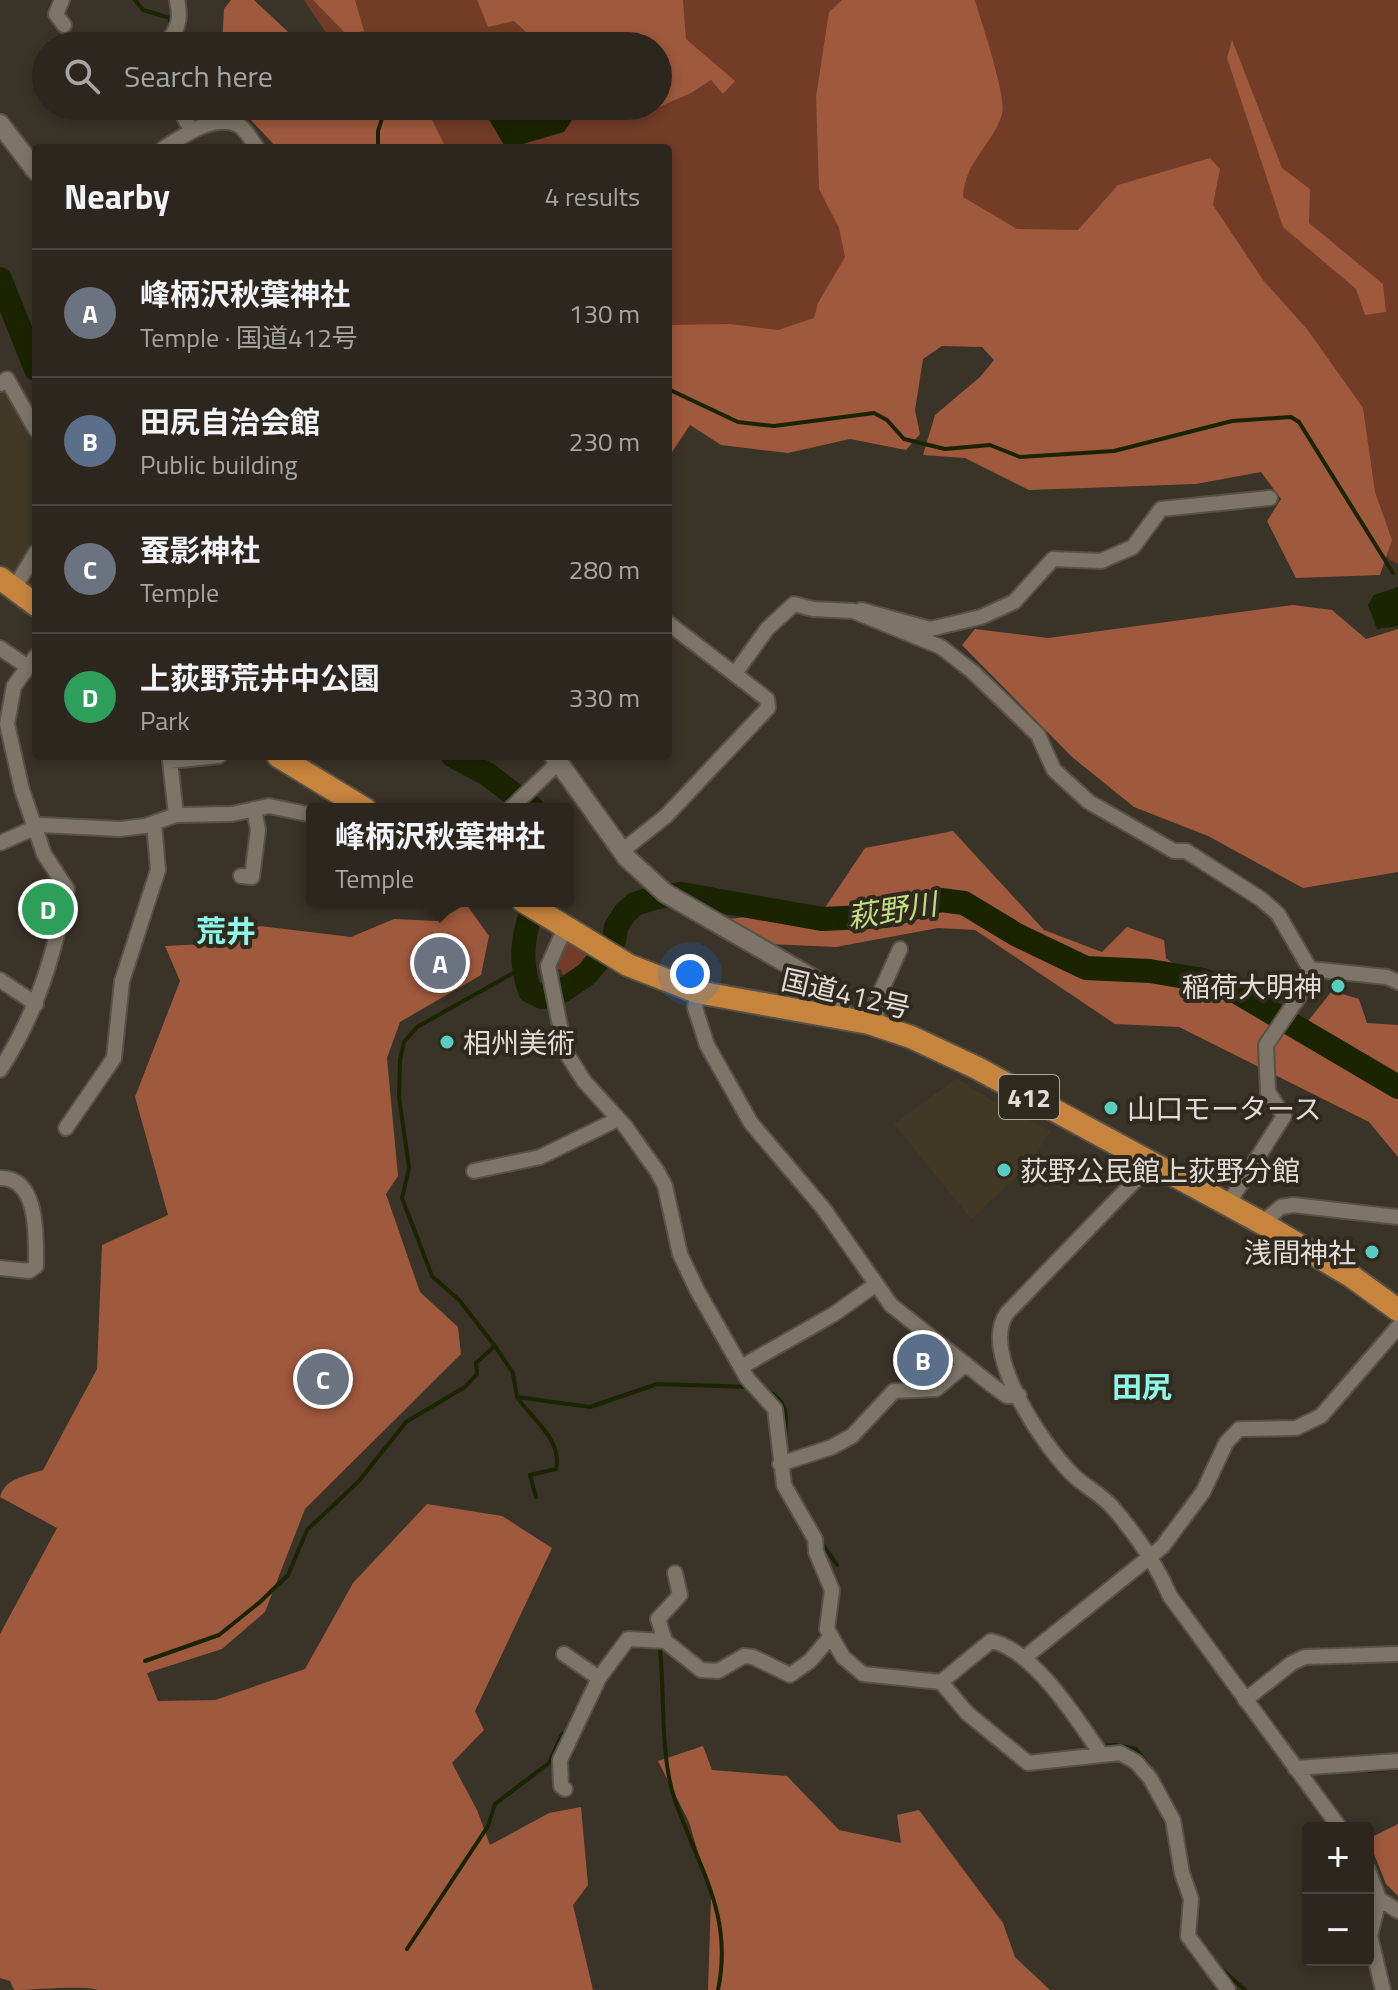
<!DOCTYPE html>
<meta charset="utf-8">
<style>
:root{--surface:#2c261e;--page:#38322b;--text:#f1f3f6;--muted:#a6a5a4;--line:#48433c;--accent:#8c9099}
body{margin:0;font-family:"Titillium Web","Noto Sans JP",sans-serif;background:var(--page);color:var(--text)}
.controls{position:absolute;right:24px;bottom:24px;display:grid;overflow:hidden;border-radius:8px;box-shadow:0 4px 12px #0003}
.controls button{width:72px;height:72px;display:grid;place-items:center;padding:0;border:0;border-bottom:2px solid var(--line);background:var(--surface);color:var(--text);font:40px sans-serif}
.you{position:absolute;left:690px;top:974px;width:28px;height:28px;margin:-20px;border:6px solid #fff;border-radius:50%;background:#1a73e8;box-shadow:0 0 0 12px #1a73e833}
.badge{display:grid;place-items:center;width:52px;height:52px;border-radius:50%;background:var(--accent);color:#fff;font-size:26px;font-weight:700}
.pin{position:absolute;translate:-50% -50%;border:4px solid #fff;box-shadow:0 2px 8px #0006}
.popup{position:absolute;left:306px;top:803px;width:268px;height:104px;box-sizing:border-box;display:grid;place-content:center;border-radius:8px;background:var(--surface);filter:drop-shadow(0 2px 6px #0005);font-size:26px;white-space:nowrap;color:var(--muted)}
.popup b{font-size:30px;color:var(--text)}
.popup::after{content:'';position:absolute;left:50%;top:100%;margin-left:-16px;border:16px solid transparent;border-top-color:var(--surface)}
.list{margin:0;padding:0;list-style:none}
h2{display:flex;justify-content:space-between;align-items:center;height:104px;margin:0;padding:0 32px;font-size:34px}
h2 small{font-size:26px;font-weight:400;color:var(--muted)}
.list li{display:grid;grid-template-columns:52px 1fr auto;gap:24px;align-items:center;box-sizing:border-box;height:128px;padding:0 32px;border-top:2px solid var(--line)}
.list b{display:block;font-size:30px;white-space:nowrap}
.list p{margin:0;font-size:26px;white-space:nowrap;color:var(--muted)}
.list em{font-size:26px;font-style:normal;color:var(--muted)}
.icon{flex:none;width:44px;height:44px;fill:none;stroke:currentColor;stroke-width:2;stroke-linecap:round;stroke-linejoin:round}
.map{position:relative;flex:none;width:1398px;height:1990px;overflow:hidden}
.search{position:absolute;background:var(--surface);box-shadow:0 4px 12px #0003;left:32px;top:32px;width:640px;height:88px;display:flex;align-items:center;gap:20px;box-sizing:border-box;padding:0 28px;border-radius:44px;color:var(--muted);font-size:30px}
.panel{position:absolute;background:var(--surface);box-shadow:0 4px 12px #0003;left:32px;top:144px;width:640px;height:616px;border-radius:8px}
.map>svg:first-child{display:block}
.built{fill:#413826}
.green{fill:#723c26}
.forest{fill:#9f593d}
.water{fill:#1a2400}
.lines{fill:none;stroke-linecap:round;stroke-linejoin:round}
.stream{stroke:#1a2400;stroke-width:4}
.river{stroke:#1a2400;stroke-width:24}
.minor-casing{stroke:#575147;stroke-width:18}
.tertiary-casing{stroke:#575147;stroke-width:22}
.trunk-casing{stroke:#575147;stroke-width:26}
.minor{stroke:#7c7568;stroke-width:14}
.tertiary{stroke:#7c7568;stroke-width:18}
.trunk{stroke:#c6843d;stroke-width:22}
.poi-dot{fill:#58cec0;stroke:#2f291e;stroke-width:3}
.labels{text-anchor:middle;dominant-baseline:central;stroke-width:8;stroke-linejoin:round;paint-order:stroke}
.shield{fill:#2f291e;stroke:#aca79f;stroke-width:2}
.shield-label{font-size:26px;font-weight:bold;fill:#e1ddd6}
.poi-label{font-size:28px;fill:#e1ddd6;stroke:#2f291e;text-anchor:start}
.street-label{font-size:28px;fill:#e1ddd6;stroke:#2f291e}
.water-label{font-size:30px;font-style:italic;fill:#c2e17e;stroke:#2f291e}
.neighbourhood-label{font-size:30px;font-weight:bold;fill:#8df6e8;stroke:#2f291e}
</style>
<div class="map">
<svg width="1398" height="1990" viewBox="0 0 1398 1990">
<rect width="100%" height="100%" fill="#3a3328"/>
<path class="built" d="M5,391L11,393L36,441V546L16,574L0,562V394Z
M957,1078L999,1105L1051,1131L1025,1169L971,1219L894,1124Z"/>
<path class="green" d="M304,0H1398V564L1390,560L1301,442L1059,312L872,331L668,369V148H402L375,106H658V46H335Z
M565,941L590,956L580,970L565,980L561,970L554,967Z"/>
<path class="forest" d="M231,0H254L300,43L370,46H222L224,9Z
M313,0H355L364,31L347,35Z
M477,0H683L686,39L735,81L723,94L711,80L691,93L632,119L599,106H658V46H541L514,21L488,27Z
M842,0H975C981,22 1007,96 1002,114C993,145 965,160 963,197L1017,229L1078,230L1118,185L1210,158L1220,169L1213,205L1263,280L1307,329L1363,408L1375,492L1392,540L1380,575L1296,578L1267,521L1281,499L1261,472L1196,484L1029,490L965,458L923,455L935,415L980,377L994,360L982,347L942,346L923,359L915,410L920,434L906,450L850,439L788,453L721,445L690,425L668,458V325L730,324L778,330L814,318L818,303L845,257L839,228L819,189L816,97L829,12Z
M1232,40L1282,168L1310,189L1309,223L1383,284L1386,312L1365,315L1356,289L1283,227L1227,58Z
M238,106H425L446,148H277Z
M1293,605L1332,610L1366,639L1398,629V872L1303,888L1208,836L1134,807L1072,757L962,645L975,629L1048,638Z
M953,831L1044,930L1102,952L1127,927L1164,940L1166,958L1211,994L1308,1021L1332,991L1359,999L1367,1023L1398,1025V1157L1369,1122L1179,1027L1115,1024L975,930L938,928L836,947L768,944L729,919L755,916L782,921L824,909L865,848Z
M466,904L489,936L481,975L400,1022L387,1058L398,1176L386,1194L420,1292L458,1327L461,1354L305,1509L265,1612L222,1649L147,1673L158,1701L215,1700L305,1669L353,1583L427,1504L502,1516L552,1548L475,1711L484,1730L452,1763L477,1810L490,1845L549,1813L581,1807L588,1885L573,1905L593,1990H98C83,1985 35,1990 14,1990L10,1981L0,1978V1634L57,1528L0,1497C5,1478 26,1476 43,1470L97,1369L102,1245L168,1215L135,1097L180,981L165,946L224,943L260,926L351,937L394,919L437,921Z
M703,1746L712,1770L787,1776L839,1830L901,1843L897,1815L919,1810L1003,1923L1015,1957L1050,1990H708L711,1897L689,1822L658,1761Z
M1398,1824V1896L1386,1884L1368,1839Z"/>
<path class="water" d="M481,106H574L572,120L564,132L516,146L504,145Z
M1398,587V626L1377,629L1368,605L1374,595Z"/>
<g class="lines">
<path class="stream" d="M135,0L143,10L170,18L171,28
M378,148V131L386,106
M668,389L738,422L774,426L874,413L887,420L904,439L945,449L990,445L1020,457L1114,451L1232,421L1291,417L1299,422L1393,573
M522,968L417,1027L404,1042L400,1060L399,1097L409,1168L402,1198L432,1276L459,1300L495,1346L513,1373L517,1397L590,1407L657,1384L751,1387
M764,1389C787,1400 788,1412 785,1436
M517,1397C531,1418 563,1440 556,1469L530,1475L536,1497
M820,1540L837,1565
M660,1650C665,1696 660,1754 674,1797C697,1866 734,1913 718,1990
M145,1661L219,1635L260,1602L288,1575L307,1530L358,1482L406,1422L465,1387L477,1374L476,1363L495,1346
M1100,1746L1116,1745L1136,1749L1150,1767
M1369,1771L1398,1768
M1179,1825L1184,1843
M407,1949L488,1826L495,1804L549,1763L562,1734L569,1731
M1220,1968L1245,1990"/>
<path class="river" d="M0,279L36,369
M453,756L487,774L533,809
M534,901C524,934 518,958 530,991L542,997L559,993L587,974L614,941L616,927L625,913L635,904L657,897L681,894L822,919L886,916L941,900L964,903L1017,935L1086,968L1150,971L1203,980L1235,991L1398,1087"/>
<g class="minor-casing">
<path id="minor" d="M62,0L56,14L64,25
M165,46C177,29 182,22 177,0
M178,106L191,130
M164,148C183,136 212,115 236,124C245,127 252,141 257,148
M0,384L7,379L36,430
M14,589L36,552
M861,610L930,629L981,617L1014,602L1053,559L1101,561L1133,547L1161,509L1270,498
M0,648L28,667
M736,672L767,629L794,604L813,609L853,611L941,647L973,672L1038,735L1054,770L1089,802L1174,851H1186L1261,899L1278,914L1310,969L1387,977L1398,982
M510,809L559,762
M176,815L170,761L219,756
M0,843L41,825L120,829L145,826L176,815L232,814L269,806L312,815
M622,851L666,816L768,708L767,699L668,623
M241,876L252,877L258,830L254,809
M565,928L548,966L565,1051L584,1081L625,1126L657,1171L665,1186L680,1254L697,1290L747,1378L775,1409L784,1485L815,1539L816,1552L832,1590L827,1629L843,1657L863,1674L941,1682L967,1713L1028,1763L1120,1753L1136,1762L1150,1778L1173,1820L1182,1873L1191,1899L1188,1936L1228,1990
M0,980L36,1004
M697,992L695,1008L707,1045L751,1123L823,1208L891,1305L993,1386L1007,1396L1019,1395
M877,1025L876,1002L900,949
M0,1070C37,1013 54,956 67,889L44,854L22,790L7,724L14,686L36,656
M66,1128L114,1058L122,981L158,870L154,823
M1151,1164L1007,1313C979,1352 1043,1445 1072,1474C1085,1487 1103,1495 1114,1509C1138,1537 1156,1563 1170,1596L1340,1828
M474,1171L540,1157L616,1120
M0,1178C39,1177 36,1237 36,1266L29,1271L0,1268
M1228,1204L1284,1116L1268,1092L1266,1045L1298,998L1310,969
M1262,1223L1281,1207L1293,1205L1398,1217
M741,1367L834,1314L875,1285
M780,1464L832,1447L852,1436L894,1391L936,1389L966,1364
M665,1641L701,1670L718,1671L744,1656L753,1657L790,1675L810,1661L831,1636
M564,1654L599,1678
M1024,1658L1162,1547L1203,1492L1226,1443L1239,1429L1296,1428L1321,1416L1398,1327
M941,1682L991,1641C1034,1650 1077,1719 1101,1754
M1245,1700L1292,1663L1305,1657L1398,1654
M1295,1768L1398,1761
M565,1789L561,1786L560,1760L599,1678L628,1639L665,1641L658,1619L680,1595L675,1573
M1368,1870L1379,1899L1370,1936L1383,1990
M1379,1899L1398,1911"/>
</g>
<g class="tertiary-casing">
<path id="tertiary" d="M0,124L36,171
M554,756L627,858L665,893L838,993L843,1017"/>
</g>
<g class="trunk-casing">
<path id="trunk" d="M0,578L36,605
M278,756L365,809
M523,901L628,965L697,992L869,1023L911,1037L977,1068L1262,1223L1351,1276L1398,1310"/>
</g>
<use href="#minor" class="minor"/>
<use href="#tertiary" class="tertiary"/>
<use href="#trunk" class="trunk"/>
</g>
<g class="poi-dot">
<circle cx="1338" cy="986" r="8"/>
<circle cx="447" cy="1042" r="8"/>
<circle cx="1111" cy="1108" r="8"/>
<circle cx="1004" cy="1170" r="8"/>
<circle cx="1372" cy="1252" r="8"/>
</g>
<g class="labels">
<rect class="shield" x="999" y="1075" width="60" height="44" rx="6"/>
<g class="shield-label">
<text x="1029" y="1097">412</text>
</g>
<g class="poi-label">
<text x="1322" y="986" text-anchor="end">稲荷大明神</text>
<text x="463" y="1042">相州美術</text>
<text x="1127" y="1108">山口モータース</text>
<text x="1020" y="1170">荻野公民館上荻野分館</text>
<text x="1356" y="1252" text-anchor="end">浅間神社</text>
</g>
<g class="street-label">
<text transform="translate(846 993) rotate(13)">国道412号</text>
</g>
<g class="water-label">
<text transform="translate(892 910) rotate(-9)">萩野川</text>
</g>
<g class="neighbourhood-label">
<text x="226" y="931">荒井</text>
<text x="1142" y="1387">田尻</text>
</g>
</g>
</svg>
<div class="controls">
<button>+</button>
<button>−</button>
</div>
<div class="you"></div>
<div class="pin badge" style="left:440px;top:963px;background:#6b7280">A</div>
<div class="popup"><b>峰柄沢秋葉神社</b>Temple</div>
<div class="pin badge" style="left:923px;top:1360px;background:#5c6f8a">B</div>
<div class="pin badge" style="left:323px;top:1379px;background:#6b7280">C</div>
<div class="pin badge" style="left:48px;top:909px;background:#2e9e5b">D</div>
<div class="search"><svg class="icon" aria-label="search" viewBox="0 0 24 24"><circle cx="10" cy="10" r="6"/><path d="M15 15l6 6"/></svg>Search here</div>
<section class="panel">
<h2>Nearby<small>4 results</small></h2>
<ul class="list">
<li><span class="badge" style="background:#6b7280">A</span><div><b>峰柄沢秋葉神社</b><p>Temple · 国道412号</p></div><em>130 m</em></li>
<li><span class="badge" style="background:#5c6f8a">B</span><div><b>田尻自治会館</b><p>Public building</p></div><em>230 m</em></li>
<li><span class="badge" style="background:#6b7280">C</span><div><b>蚕影神社</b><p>Temple</p></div><em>280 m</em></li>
<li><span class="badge" style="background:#2e9e5b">D</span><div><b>上荻野荒井中公園</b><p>Park</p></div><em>330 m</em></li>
</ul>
</section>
</div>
